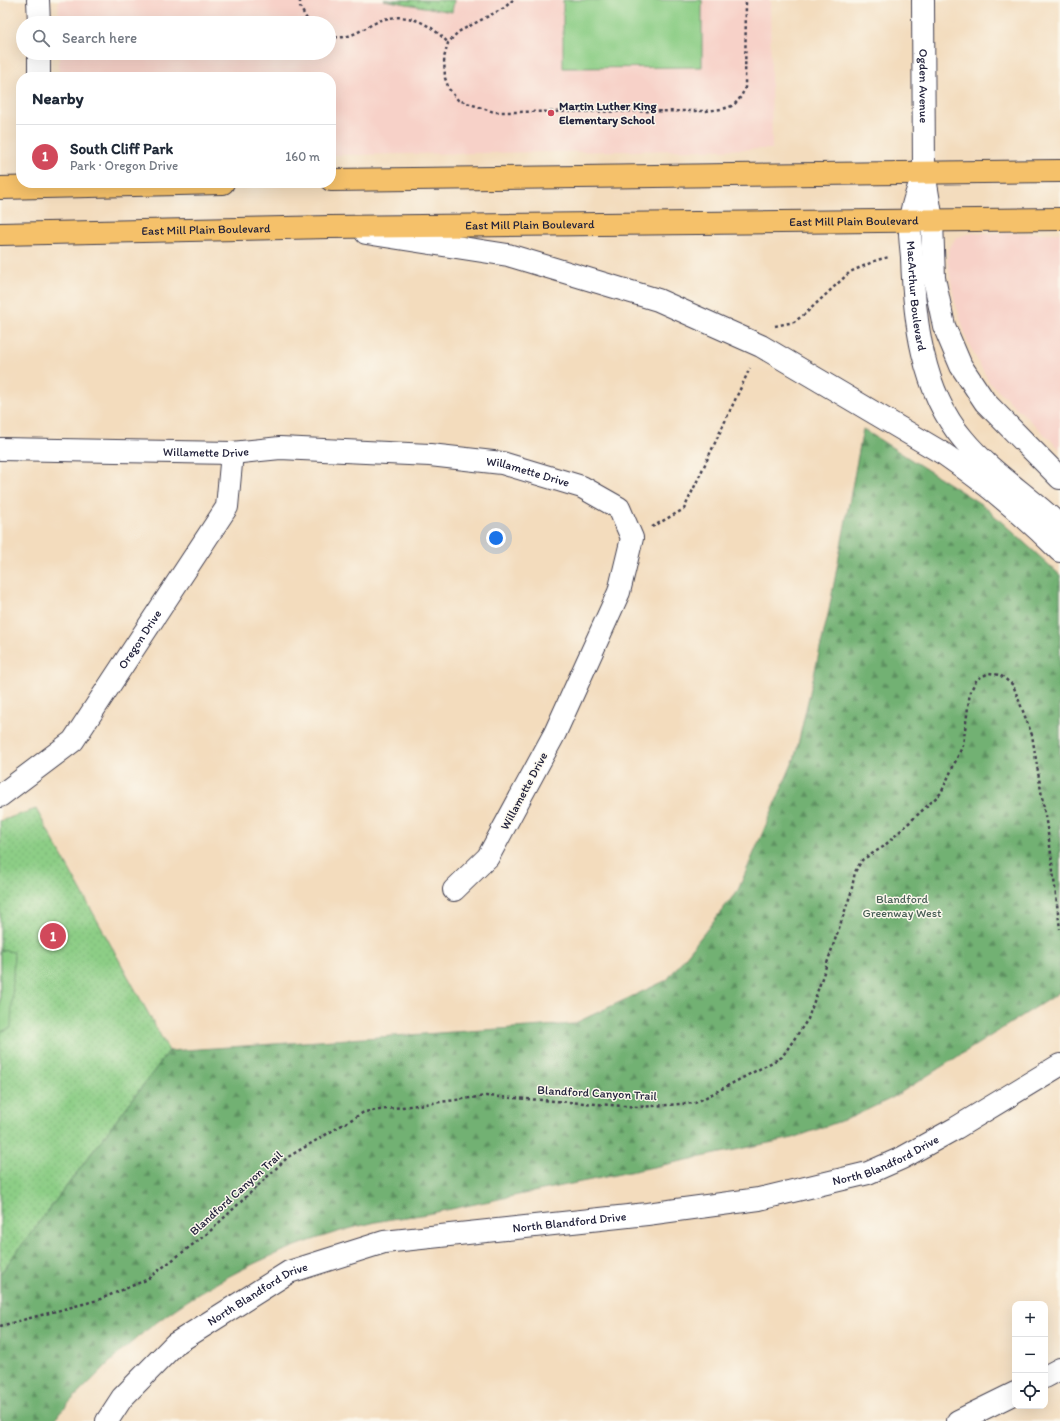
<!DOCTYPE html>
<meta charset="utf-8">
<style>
:root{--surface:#fff;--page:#f2f2f3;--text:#1f2937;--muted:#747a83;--line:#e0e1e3;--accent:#d1495b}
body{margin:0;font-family:Itim,sans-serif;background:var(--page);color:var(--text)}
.controls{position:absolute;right:12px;bottom:12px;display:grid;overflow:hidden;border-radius:8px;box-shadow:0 4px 16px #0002}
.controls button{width:36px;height:36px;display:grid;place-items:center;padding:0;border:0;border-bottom:1px solid var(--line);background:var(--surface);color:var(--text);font:20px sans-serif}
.you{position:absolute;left:496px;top:538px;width:14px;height:14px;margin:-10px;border:3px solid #fff;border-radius:50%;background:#1a73e8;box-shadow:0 0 0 6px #1a73e833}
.badge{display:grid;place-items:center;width:26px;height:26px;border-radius:50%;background:var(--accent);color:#fff;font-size:13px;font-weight:700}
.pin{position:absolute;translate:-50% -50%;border:2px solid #fff;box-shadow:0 1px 4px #0006}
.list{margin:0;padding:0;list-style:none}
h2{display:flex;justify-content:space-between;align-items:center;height:52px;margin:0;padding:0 16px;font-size:17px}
h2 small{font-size:13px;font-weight:400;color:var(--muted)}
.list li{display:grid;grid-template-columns:26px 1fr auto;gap:12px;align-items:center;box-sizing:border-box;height:64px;padding:0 16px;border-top:1px solid var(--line)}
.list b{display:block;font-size:15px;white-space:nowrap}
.list p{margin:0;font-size:13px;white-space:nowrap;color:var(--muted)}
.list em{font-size:13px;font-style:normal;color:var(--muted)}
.icon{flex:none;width:22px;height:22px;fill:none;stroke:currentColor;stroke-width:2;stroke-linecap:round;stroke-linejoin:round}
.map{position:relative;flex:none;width:1060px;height:1421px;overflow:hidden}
.search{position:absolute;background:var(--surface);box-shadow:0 4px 16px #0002;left:16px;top:16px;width:320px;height:44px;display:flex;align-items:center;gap:10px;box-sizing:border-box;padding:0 14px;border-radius:22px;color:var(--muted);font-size:15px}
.panel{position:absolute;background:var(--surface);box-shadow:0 4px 16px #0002;left:16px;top:72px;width:320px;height:116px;border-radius:16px}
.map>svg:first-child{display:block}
.built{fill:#f7d1c8}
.green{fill:url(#green-dots);stroke:#587860}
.forest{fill:url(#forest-firs);stroke:#4a6a57}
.pitch{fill:#8dce86;stroke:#587860}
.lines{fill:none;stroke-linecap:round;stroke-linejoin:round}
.minor-casing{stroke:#413e4e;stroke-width:24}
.major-casing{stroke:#413e4e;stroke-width:24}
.path{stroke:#413e4e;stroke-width:2.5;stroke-dasharray:3 3;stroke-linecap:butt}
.minor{stroke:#fff;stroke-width:22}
.major{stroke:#f5c16b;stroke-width:22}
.poi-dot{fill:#d1495b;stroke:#fbf7ec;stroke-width:1.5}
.labels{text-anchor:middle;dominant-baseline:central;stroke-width:3;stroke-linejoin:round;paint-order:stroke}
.street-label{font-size:12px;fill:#22223b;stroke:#fbf7ec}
.poi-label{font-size:12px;font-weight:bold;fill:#22223b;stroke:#fbf7ec;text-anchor:start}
.park-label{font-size:12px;fill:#475e55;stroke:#fbf7ec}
</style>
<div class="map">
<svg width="1060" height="1421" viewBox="0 0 1060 1421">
<defs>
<pattern id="green-dots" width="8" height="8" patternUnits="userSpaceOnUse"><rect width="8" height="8" fill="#8dce86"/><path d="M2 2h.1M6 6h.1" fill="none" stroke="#79b175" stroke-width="1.8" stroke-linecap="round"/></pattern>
<pattern id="forest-firs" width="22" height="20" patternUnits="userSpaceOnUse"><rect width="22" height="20" fill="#72b173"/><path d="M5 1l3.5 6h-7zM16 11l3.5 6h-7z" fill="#5d9060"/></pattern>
</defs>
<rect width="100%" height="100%" fill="#fbf7ec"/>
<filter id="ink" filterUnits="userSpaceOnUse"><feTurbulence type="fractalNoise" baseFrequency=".025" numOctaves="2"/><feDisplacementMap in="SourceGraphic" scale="8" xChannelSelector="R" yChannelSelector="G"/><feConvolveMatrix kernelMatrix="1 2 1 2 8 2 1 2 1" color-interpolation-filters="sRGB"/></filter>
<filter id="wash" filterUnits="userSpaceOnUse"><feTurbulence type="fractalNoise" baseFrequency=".012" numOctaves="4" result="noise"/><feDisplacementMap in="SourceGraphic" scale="16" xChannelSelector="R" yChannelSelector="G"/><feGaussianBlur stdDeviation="0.9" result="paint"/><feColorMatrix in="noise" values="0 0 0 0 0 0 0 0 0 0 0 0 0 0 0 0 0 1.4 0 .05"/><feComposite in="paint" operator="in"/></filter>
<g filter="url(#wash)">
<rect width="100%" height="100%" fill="#f3dcbd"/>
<path class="built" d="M58,0H770L772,149L331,155V77H59V53H329V23H59Z
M973,233H1060V449L989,382L968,343L954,299L947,259L950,247L955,239L963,235Z"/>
<path class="green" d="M384,0H454L452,12Z
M36,809L169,1051L0,1274V821Z"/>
<path class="forest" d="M863,429L984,506L1060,575V992L892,1098L852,1117L793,1138L427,1214C410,1217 393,1218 376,1222C269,1246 169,1299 93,1379C80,1392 65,1405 54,1421H0V1274L169,1051L573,1024L667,980L738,890L795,757L829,610Z"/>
<path class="pitch" d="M563,0H702V67L563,68Z
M0,950L14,952L11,1028L0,1032Z"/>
</g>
<g filter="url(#ink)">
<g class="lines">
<g class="minor-casing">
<g id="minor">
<path d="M38,0L39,23"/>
<path id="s1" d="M923,0L924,172L932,220L934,278L944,326L961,366L985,402L1060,478"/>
<path d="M39,53V77"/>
<path id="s2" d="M922,177C918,191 911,206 910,221C909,232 911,245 912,257C914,318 922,391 963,439C990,472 1029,496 1060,526"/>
<path d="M366,233L508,255L658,300L761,346L944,454C986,483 1024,515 1060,551"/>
<path id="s3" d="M0,449L232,453L280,448L430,455L502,463L582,487L619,508L632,538L619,592L555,733L488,857L454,890"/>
<path id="s4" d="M0,796L73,741L227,507L232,453"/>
<path d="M1045,1377L1060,1369"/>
<path id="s5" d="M107,1421L122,1398L175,1344L289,1272L384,1242L647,1214L759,1199L868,1173L902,1158L956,1128L1060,1065"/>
<path d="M958,1421L1015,1393"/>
</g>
</g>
<g class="major-casing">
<g id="major">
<path d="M331,180L1060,171"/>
<path d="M0,188L223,183"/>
<path id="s6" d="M0,234L330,227L1060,219"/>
</g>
</g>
<path class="path" d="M300,0V7L309,23
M513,0L504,8L458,32L448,43L444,58L445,78L449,89L458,100L494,112L706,111C727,108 736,110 745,88L746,0
M329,36C347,41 359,31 375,23C402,9 430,22 448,43
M775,326L794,322L805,314L850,272L877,260L889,257
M652,527L684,509L750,368
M0,1326L98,1300L146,1280L208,1233L288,1157L364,1112L486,1096L638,1107L695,1103L782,1057L808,1019L851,893L855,872L862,860L883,847L941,793L963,745L970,692L977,679L989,673L1000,675L1013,685L1032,735L1050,846L1060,929"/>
<use href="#minor" class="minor"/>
<use href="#major" class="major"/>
</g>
</g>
<circle class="poi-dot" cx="551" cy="113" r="4"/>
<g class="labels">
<g class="street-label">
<text stroke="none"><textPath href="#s1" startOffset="86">Ogden Avenue</textPath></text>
<text stroke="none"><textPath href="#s6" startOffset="854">East Mill Plain Boulevard</textPath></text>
<text stroke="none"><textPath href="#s6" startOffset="530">East Mill Plain Boulevard</textPath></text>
<text stroke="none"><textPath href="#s6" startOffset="206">East Mill Plain Boulevard</textPath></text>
<text stroke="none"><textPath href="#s2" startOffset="121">MacArthur Boulevard</textPath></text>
<text stroke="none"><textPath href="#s3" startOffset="206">Willamette Drive</textPath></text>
<text stroke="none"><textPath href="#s3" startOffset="530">Willamette Drive</textPath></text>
<text stroke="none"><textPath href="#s4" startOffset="213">Oregon Drive</textPath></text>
<text transform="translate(524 791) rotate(-62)">Willamette Drive</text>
<text transform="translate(597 1093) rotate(3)">Blandford Canyon Trail</text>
<text stroke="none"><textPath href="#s5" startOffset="848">North Blandford Drive</textPath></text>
<text transform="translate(236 1193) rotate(-42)">Blandford Canyon Trail</text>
<text stroke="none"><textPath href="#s5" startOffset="524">North Blandford Drive</textPath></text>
<text stroke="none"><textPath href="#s5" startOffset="200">North Blandford Drive</textPath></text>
</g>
<g class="poi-label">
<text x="559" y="106">Martin Luther King<tspan x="559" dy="14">Elementary School</tspan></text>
</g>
<g class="park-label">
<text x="902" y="899">Blandford<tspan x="902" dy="14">Greenway West</tspan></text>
</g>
</g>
</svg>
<div class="controls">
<button>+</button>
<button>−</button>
<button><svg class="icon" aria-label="locate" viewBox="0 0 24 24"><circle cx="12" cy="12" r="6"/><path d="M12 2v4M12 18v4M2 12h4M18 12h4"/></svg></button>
</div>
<div class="you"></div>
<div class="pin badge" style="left:53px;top:936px">1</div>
<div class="search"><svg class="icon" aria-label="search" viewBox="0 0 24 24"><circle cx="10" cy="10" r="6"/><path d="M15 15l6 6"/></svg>Search here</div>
<section class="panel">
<h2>Nearby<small></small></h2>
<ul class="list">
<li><span class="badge">1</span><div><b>South Cliff Park</b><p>Park · Oregon Drive</p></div><em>160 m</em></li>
</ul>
</section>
</div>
